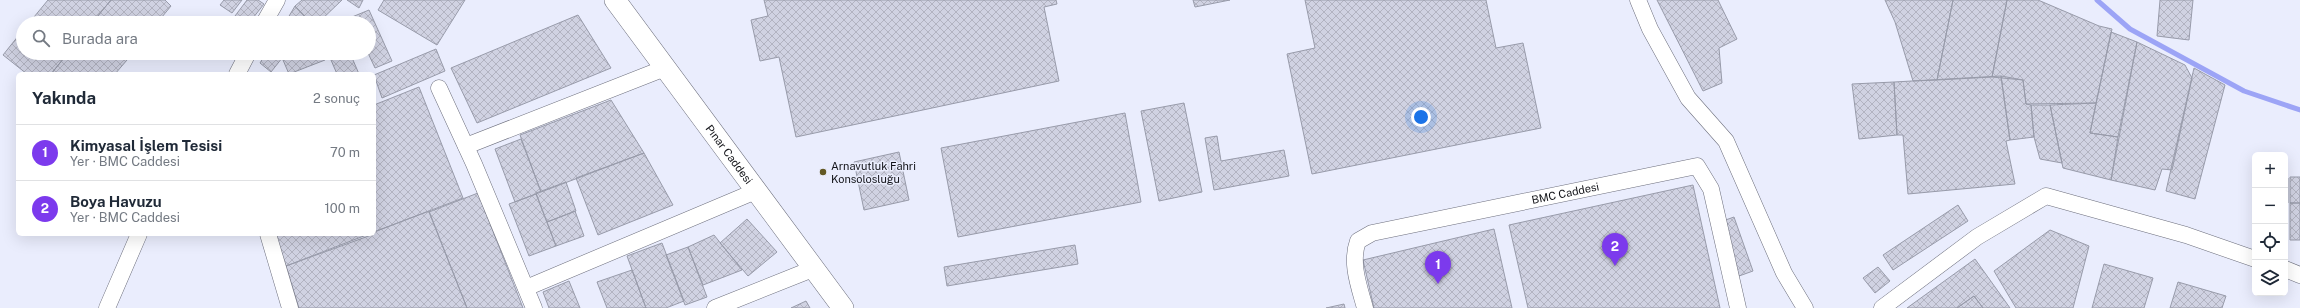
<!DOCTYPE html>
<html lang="tr">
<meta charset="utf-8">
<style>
:root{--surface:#fff;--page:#f6f6f7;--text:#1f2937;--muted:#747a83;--line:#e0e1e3;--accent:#7c3aed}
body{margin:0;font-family:"Public Sans",sans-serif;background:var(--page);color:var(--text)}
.controls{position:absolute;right:12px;bottom:12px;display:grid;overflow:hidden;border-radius:6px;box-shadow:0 4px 16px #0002}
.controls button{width:36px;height:36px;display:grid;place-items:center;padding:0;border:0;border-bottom:1px solid var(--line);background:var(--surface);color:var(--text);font:20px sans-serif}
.you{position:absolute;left:1421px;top:117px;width:14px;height:14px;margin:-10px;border:3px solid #fff;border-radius:50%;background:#1a73e8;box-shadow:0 0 0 6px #1a73e833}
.badge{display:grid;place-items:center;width:26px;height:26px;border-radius:50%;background:var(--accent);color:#fff;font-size:13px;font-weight:700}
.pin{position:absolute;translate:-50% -33px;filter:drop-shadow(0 1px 2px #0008)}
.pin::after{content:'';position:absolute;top:21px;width:14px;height:12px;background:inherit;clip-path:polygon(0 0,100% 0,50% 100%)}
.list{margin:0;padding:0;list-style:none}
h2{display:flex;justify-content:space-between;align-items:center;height:52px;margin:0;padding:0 16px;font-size:17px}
h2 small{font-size:13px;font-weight:400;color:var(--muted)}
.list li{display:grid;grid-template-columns:26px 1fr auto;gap:12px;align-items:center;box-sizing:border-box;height:56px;padding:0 16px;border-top:1px solid var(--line)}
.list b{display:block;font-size:15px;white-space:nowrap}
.list p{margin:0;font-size:13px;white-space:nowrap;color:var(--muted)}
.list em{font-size:13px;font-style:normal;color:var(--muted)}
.icon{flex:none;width:22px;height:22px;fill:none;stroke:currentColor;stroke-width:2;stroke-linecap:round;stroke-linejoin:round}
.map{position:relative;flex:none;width:2300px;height:308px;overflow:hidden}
.search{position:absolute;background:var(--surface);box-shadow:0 4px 16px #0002;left:16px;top:16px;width:360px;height:44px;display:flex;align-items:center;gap:10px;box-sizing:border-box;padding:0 14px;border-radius:22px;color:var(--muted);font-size:15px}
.panel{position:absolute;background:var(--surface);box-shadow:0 4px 16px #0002;left:16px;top:72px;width:360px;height:164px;border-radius:6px}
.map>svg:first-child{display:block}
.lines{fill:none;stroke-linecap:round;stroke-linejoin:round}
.stream{stroke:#9ca4f6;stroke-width:5}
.building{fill:url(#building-cross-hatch);stroke:#989baa}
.minor-casing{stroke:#6d6f7d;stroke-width:17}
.major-casing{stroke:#6d6f7d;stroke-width:22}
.minor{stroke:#fff;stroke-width:16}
.major{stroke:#fff;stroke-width:21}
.poi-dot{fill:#625824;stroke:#eaedfd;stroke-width:1.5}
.labels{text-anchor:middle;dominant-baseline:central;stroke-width:3;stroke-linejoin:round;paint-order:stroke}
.street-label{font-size:11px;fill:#131419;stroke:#eaedfd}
.poi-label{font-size:11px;fill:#131419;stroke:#eaedfd;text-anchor:start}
</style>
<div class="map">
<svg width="2300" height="308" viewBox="0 0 2300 308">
<defs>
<pattern id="building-cross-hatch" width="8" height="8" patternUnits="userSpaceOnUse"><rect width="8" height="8" fill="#d0d2e2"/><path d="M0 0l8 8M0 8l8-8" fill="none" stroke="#b2b3c1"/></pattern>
</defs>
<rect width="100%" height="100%" fill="#eaedfd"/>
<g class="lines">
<path class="stream" d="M2097,0L2130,29L2244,91L2300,110"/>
</g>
<path class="building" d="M48,0H111L92,23H29Z
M111,0H165L171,6L157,23H92Z
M224,0H242L232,13L220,5Z
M247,0H258L264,4L249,23H244L235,16Z
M302,0H342L318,23H311L295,6Z
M347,0H363L359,8Z
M384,0H465L437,45L378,10Z
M764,0H1056L1057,4L1044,7L1059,81L796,137L779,57L760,61L751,20L768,16Z
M1193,0H1230L1195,7Z
M1305,0H1486L1496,48L1523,43L1541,128L1312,174L1287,54L1315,48Z
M1657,0H1718L1737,39L1719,48L1722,83L1703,91Z
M1885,0H1953L1937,80L1913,81L1895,22Z
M1953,0H2007L1992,77L1937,80Z
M2007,0H2038L2099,26L2112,29L2096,103L2026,104L2023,80L1992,77Z
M2160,0H2193L2189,40L2157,36Z
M295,6L311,23H285Z
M369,10L392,61L375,68L368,53L369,23H355L352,17Z
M578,15L611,68L477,123L451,68Z
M23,30V53H68L51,74H27L3,55Z
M2111,32L2137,42L2118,137L2090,133Z
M2137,42L2185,65L2192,78L2172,170L2162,169L2155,190L2111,180Z
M436,49L445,71L382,98L374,75Z
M68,53H133L115,74H51Z
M266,53H286L271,72L260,63Z
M296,53H321L325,60L289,74L283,60Z
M328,53H350L359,74H337Z
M2194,68L2225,85L2195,199L2166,191Z
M2001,76L2010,140L2006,141L2015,184L1908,194L1903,135H1897L1894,82Z
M2001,76L2023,80L2026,104L2031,105L2034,137L2010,140Z
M1894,82L1897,135L1859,139L1852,84Z
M419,87L463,198L374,232V105Z
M611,100L644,153L541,192L520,135Z
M1184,103L1202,192L1159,201L1141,111Z
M2096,103L2090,133L2118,137L2111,180L2063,168L2050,105Z
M2031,105H2050L2062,163L2040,159L2034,137Z
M1125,113L1141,202L958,237L941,148Z
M1217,136L1221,161L1284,150L1289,176L1214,190L1205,138Z
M521,139L541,192L515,202L495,149Z
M899,152L909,200L864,210L854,162Z
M644,153L673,205L598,235L576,178Z
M2290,177H2300V203H2290Z
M2285,178H2288V203H2285Z
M566,182L576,211L547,222L536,193Z
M1693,185L1720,308H1528L1509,225Z
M478,193L523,308H467L429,212Z
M536,194L556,246L529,256L509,204Z
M2290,203H2300V240H2290Z
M1958,205L1968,221L1893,270L1883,255Z
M2285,208H2287V239H2285Z
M429,211L467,308H299L286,266L374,234V232Z
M575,211L584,236L556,246L547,222Z
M1734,217L1753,271L1739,276L1720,222Z
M747,219L777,252L748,276L720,243Z
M1494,229L1512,308H1374L1363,260Z
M2050,230L2089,246L2073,308H2016L1994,271Z
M274,234H369L286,266Z
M714,235L742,270L703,285L688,247Z
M662,243L684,301L666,308H646L627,256Z
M1075,245L1078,264L947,286L944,267Z
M688,247L707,297L685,305L666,255Z
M1975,259L2010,308H1983L1974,296L1957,308H1907Z
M2104,264L2153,278L2144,308H2092Z
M1878,267L1890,281L1875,293L1863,278Z
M632,270L646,308H607L597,282Z
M569,281L580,308H549L543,292Z
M2178,282L2226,296L2222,308H2170Z
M1974,296L1983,308H1957Z
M806,301L810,308H791Z
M1344,304L1345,308H1326Z"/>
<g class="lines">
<g class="minor-casing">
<g id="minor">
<path d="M1638,0L1650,29L1688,98L1726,141L1784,273L1805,308"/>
<path d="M264,23L277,0"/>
<path d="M237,74L248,53"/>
<path d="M439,88L474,164L534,308"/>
<path d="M466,146L665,68"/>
<path d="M268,234L290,308"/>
<path d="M2285,269L2300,275"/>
<path d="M526,288L756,191"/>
<path d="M107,308L139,234"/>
<path d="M715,308L815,268"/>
<path id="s1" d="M1365,308C1359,286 1350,263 1358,241L1372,233L1697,166L1711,189L1738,308"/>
<path d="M1882,308L1977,237L2046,196L2186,235L2255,259"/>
</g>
</g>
<g class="major-casing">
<g id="major">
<path id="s2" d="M615,0L843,308"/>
</g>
</g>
<use href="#minor" class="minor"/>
<use href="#major" class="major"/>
</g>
<circle class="poi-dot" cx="823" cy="172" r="4"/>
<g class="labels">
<g class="street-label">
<text stroke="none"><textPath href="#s2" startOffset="192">Pınar Caddesi</textPath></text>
<text stroke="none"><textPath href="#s1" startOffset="282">BMC Caddesi</textPath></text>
</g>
<g class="poi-label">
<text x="831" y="166">Arnavutluk Fahri<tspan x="831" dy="13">Konsolosluğu</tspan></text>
</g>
</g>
</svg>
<div class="controls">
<button>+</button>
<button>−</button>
<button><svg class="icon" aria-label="locate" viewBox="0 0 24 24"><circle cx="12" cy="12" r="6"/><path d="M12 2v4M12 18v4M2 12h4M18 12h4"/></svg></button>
<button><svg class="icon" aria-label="layers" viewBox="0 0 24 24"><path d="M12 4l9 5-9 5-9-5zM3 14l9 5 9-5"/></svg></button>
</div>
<div class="you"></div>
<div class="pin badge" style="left:1438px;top:284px">1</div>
<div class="pin badge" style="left:1615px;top:266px">2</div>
<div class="search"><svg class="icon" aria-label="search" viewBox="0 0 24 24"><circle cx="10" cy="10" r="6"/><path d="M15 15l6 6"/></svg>Burada ara</div>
<section class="panel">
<h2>Yakında<small>2 sonuç</small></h2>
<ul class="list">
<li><span class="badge">1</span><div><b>Kimyasal İşlem Tesisi</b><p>Yer · BMC Caddesi</p></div><em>70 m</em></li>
<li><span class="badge">2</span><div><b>Boya Havuzu</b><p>Yer · BMC Caddesi</p></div><em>100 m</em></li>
</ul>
</section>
</div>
